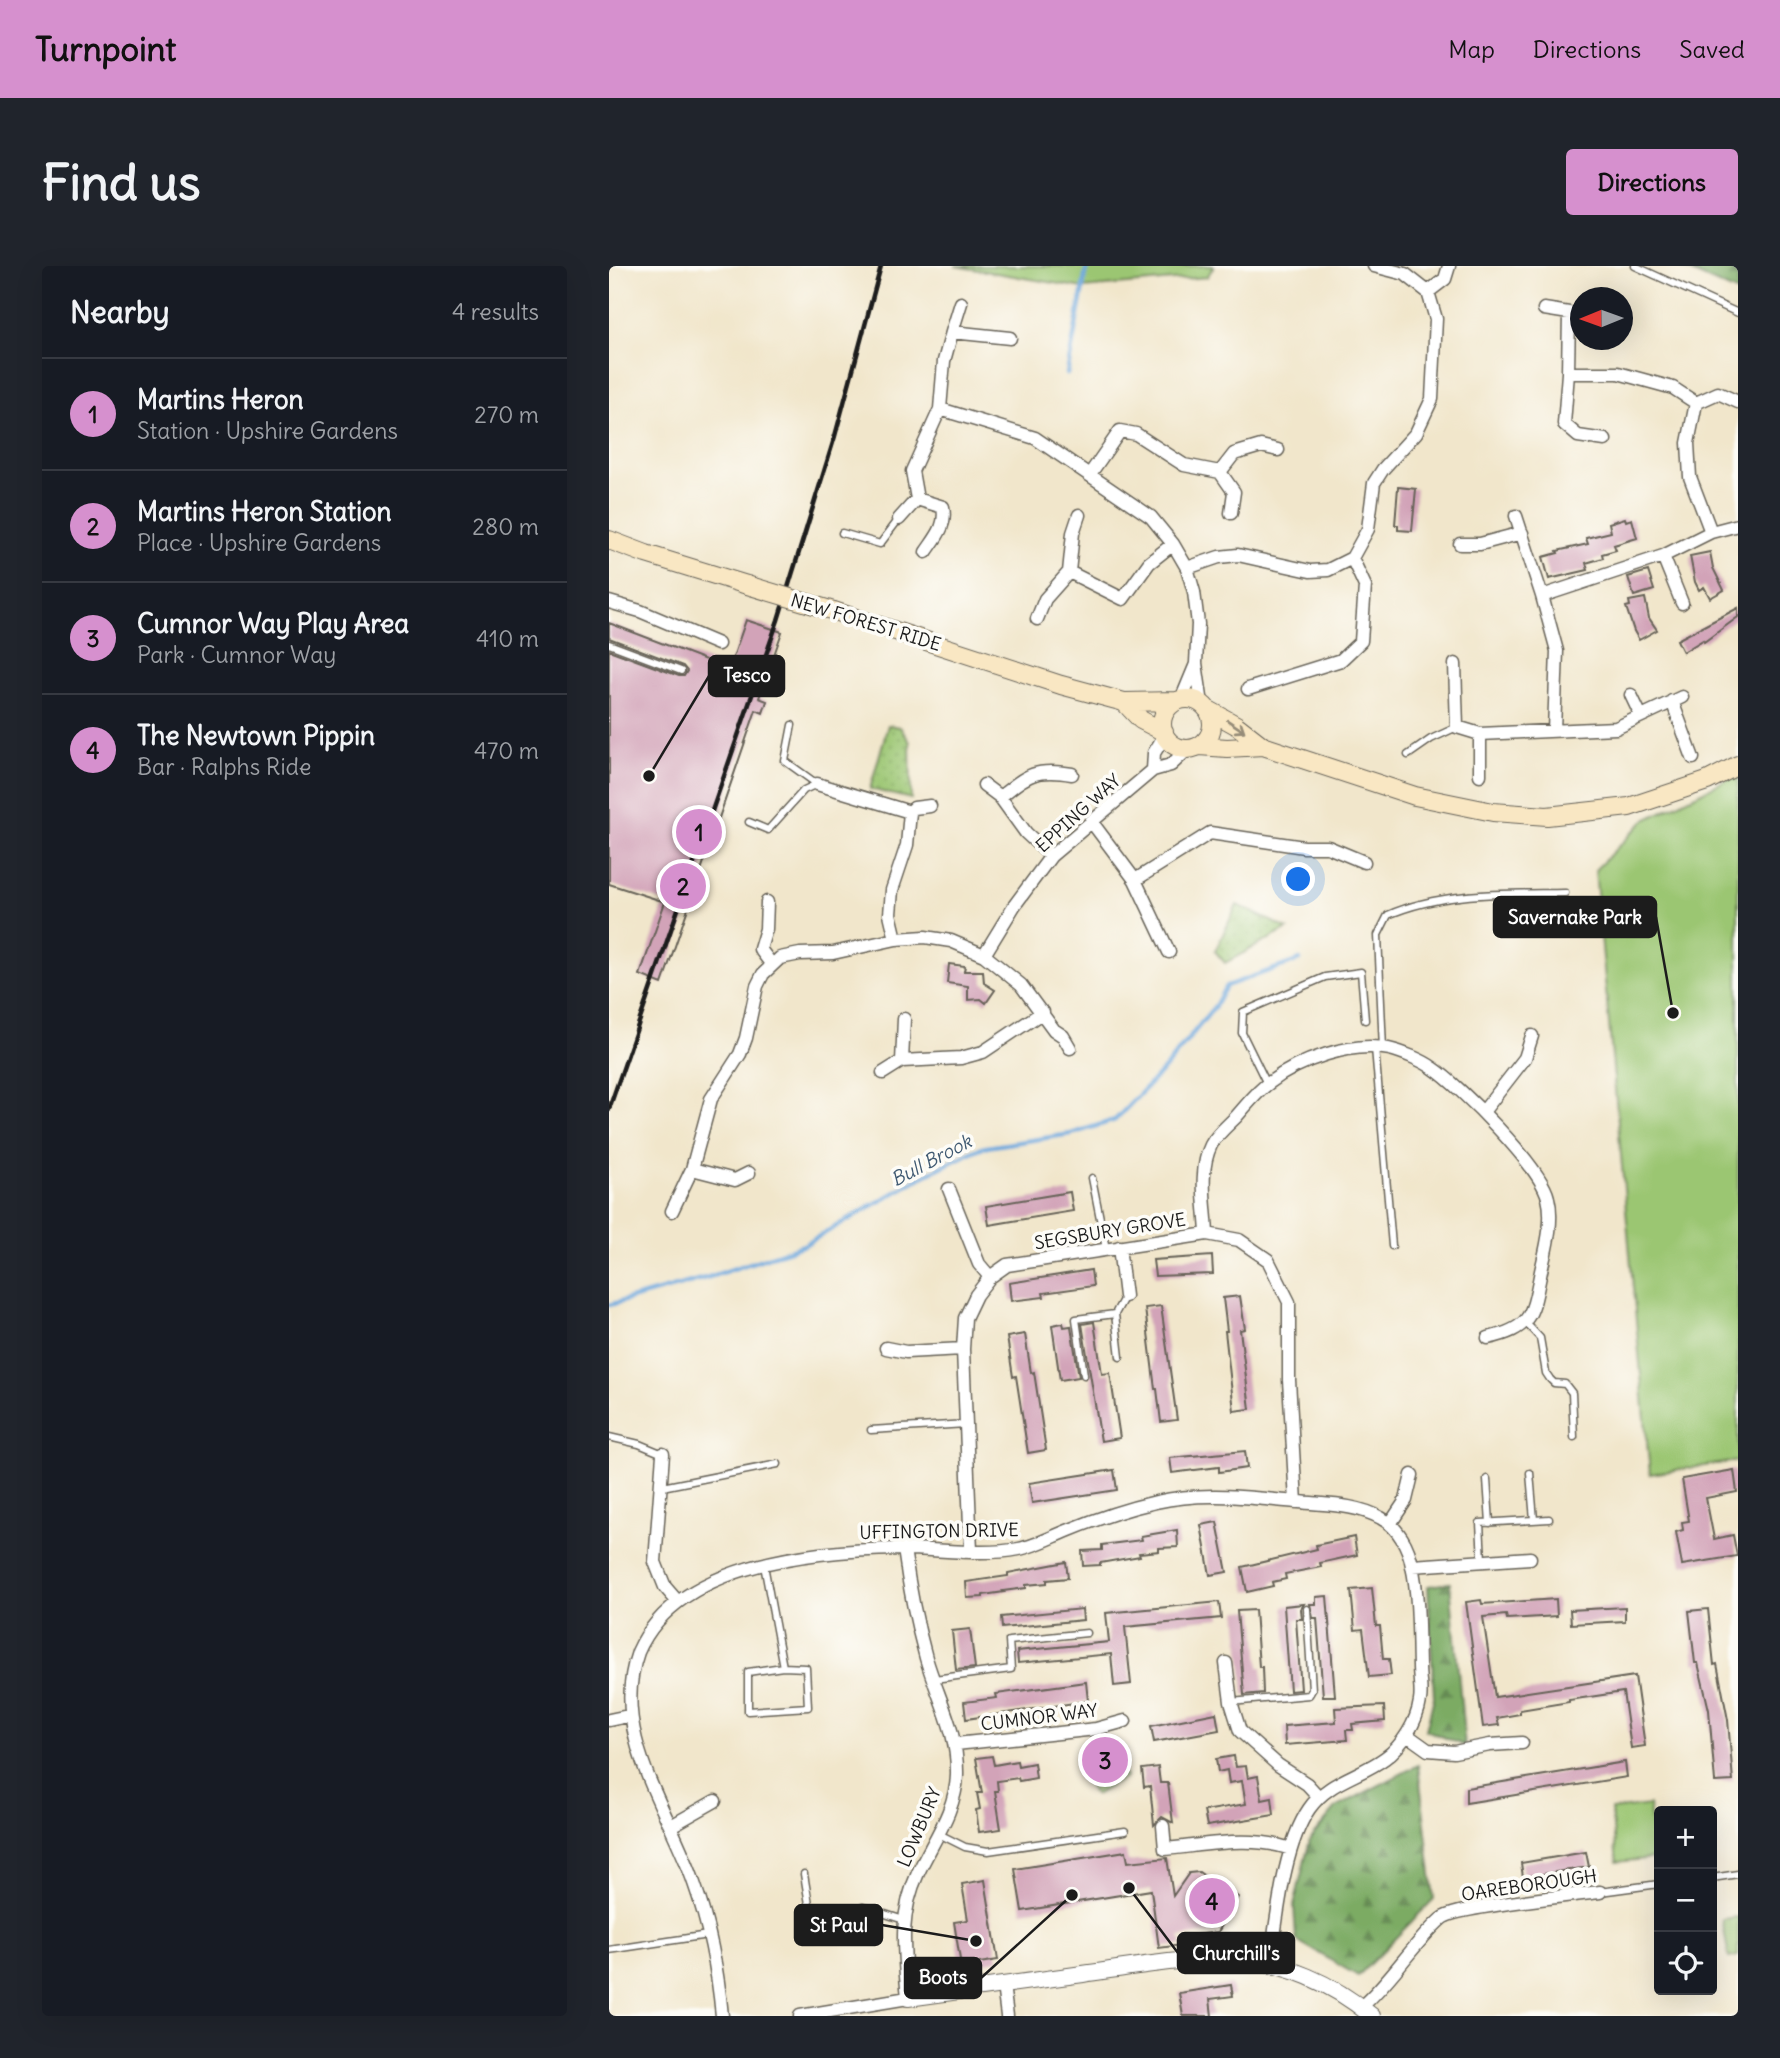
<!DOCTYPE html>
<meta charset="utf-8">
<style>
:root{--surface:#171b24;--page:#20242c;--text:#f1f3f6;--muted:#9ea1a6;--line:#363941;--accent:#d690ce}
body{margin:0;font-family:Delius,sans-serif;background:var(--page);color:var(--text)}
.controls{position:absolute;right:21px;bottom:21px;display:grid;overflow:hidden;border-radius:7px;box-shadow:0 7px 28px #0002}
.controls button{width:63px;height:63px;display:grid;place-items:center;padding:0;border:0;border-bottom:2px solid var(--line);background:var(--surface);color:var(--text);font:35px sans-serif}
.compass{position:absolute;left:961px;top:21px;width:63px;height:63px;border-radius:50%;background:var(--surface);box-shadow:0 7px 28px #0002;rotate:269deg}
.you{position:absolute;left:690px;top:614px;width:24px;height:24px;margin:-18px;border:5px solid #fff;border-radius:50%;background:#1a73e8;box-shadow:0 0 0 10px #1a73e833}
.badge{display:grid;place-items:center;width:46px;height:46px;border-radius:50%;background:var(--accent);color:#111;font-size:23px;font-weight:700}
.pin{position:absolute;translate:-50% -50%;border:4px solid #fff;box-shadow:0 2px 7px #0006}
.list{margin:0;padding:0;list-style:none}
h2{display:flex;justify-content:space-between;align-items:center;height:91px;margin:0;padding:0 28px;font-size:30px}
h2 small{font-size:23px;font-weight:400;color:var(--muted)}
.list li{display:grid;grid-template-columns:46px 1fr auto;gap:21px;align-items:center;box-sizing:border-box;height:112px;padding:0 28px;border-top:2px solid var(--line)}
.list b{display:block;font-size:26px;white-space:nowrap}
.list p{margin:0;font-size:23px;white-space:nowrap;color:var(--muted)}
.list em{font-size:23px;font-style:normal;color:var(--muted)}
.icon{flex:none;width:38px;height:38px;fill:none;stroke:currentColor;stroke-width:2;stroke-linecap:round;stroke-linejoin:round}
.map{position:relative;flex:none;width:1129px;height:1750px;overflow:hidden;border-radius:7px}
header{display:flex;align-items:center;gap:42px;box-sizing:border-box;height:98px;padding:0 35px;background:var(--accent);color:#111}
header strong{font-size:33px}
nav{display:flex;gap:38px;margin-inline-start:auto;font-size:24px}
.intro{display:flex;align-items:center;justify-content:space-between;box-sizing:border-box;height:168px;padding:0 42px}
h1{margin:0;font-size:49px}
.button{padding:18px 32px;border-radius:7px;background:var(--accent);color:#111;font-size:24px;font-weight:700}
main{display:flex;gap:42px;padding:0 42px}
aside{flex:1;background:var(--surface);border-radius:7px;box-shadow:0 7px 28px #0002}
.map>svg:first-child{display:block}
.grass{fill:url(#grass-dots);stroke:#5c7147;stroke-width:2}
.forest{fill:url(#forest-firs);stroke:#4c6440;stroke-width:2}
.green{fill:#9bc672;stroke:#5c7147;stroke-width:2}
.lines{fill:none;stroke-linecap:round;stroke-linejoin:round}
.stream{stroke:#6ba6db;stroke-width:4.5}
.building{fill:#d2a3b8}
.service-casing{stroke:#676359;stroke-width:9}
.minor-casing{stroke:#676359;stroke-width:15}
.tertiary-casing{stroke:#676359;stroke-width:18}
.secondary-casing{stroke:#676359;stroke-width:20}
.service{stroke:#fff;stroke-width:6}
.minor{stroke:#fff;stroke-width:12}
.tertiary{stroke:#fff;stroke-width:16}
.secondary{stroke:#f9e7c3;stroke-width:18}
.rail{stroke:#1c1c1c;stroke-width:4.5}
.secondary-bridge-casing{stroke:#676359;stroke-width:20;stroke-linecap:butt}
.secondary-bridge{stroke:#f9e7c3;stroke-width:18}
.oneway{stroke:#968c78}
.labels{text-anchor:middle;dominant-baseline:central;stroke-width:7;stroke-linejoin:round;paint-order:stroke}
.street-label{font-size:18px;fill:#1c1c1c;stroke:#fdfcf7}
.water-label{font-size:19px;font-style:italic;fill:#405a72;stroke:#fdfcf7}
.leader{fill:none;stroke:#1c1c1c;stroke-width:2.5}
.callout-dot{fill:#1c1c1c;stroke:#fdfcf7;stroke-width:2.5}
.callout{fill:#1c1c1c;stroke:#1c1c1c;stroke-width:2.5}
.callout-label{font-size:19px;text-anchor:middle;font-weight:bold;fill:#fff}
</style>
<header>
<strong>Turnpoint</strong>
<nav><a>Map</a><a>Directions</a><a>Saved</a></nav>
</header>
<div class="intro"><h1>Find us</h1><a class="button">Directions</a></div>
<main>
<aside>
<h2>Nearby<small>4 results</small></h2>
<ul class="list">
<li><span class="badge">1</span><div><b>Martins Heron</b><p>Station · Upshire Gardens</p></div><em>270 m</em></li>
<li><span class="badge">2</span><div><b>Martins Heron Station</b><p>Place · Upshire Gardens</p></div><em>280 m</em></li>
<li><span class="badge">3</span><div><b>Cumnor Way Play Area</b><p>Park · Cumnor Way</p></div><em>410 m</em></li>
<li><span class="badge">4</span><div><b>The Newtown Pippin</b><p>Bar · Ralphs Ride</p></div><em>470 m</em></li>
</ul>
</aside>
<div class="map">
<svg width="1129" height="1750" viewBox="0 0 1129 1750">
<defs>
<pattern id="grass-dots" width="8" height="8" patternUnits="userSpaceOnUse" patternTransform="scale(1.75)"><rect width="8" height="8" fill="#9bc672"/><path d="M2 2h.1M6 6h.1" fill="none" stroke="#85aa62" stroke-width="1.8" stroke-linecap="round"/></pattern>
<pattern id="forest-firs" width="22" height="20" patternUnits="userSpaceOnUse" patternTransform="scale(1.75)"><rect width="22" height="20" fill="#7cab64"/><path d="M5 1l3.5 6h-7zM16 11l3.5 6h-7z" fill="#658a52"/></pattern>
</defs>
<rect width="100%" height="100%" fill="#fdfcf7"/>
<filter id="ink" filterUnits="userSpaceOnUse"><feTurbulence type="fractalNoise" baseFrequency=".0143" numOctaves="2"/><feDisplacementMap in="SourceGraphic" scale="14" xChannelSelector="R" yChannelSelector="G"/><feConvolveMatrix kernelMatrix="1 2 1 2 8 2 1 2 1" color-interpolation-filters="sRGB"/></filter>
<filter id="wash" filterUnits="userSpaceOnUse"><feTurbulence type="fractalNoise" baseFrequency=".00686" numOctaves="4" result="noise"/><feDisplacementMap in="SourceGraphic" scale="28" xChannelSelector="R" yChannelSelector="G"/><feGaussianBlur stdDeviation="1.57" result="paint"/><feColorMatrix in="noise" values="0 0 0 0 0 0 0 0 0 0 0 0 0 0 0 0 0 1.4 0 .05"/><feComposite in="paint" operator="in"/></filter>
<g filter="url(#wash)">
<rect width="100%" height="100%" fill="#f1e6cb"/>
<path class="grass" d="M279,459L291,461L301,476L302,533L261,523Z
M628,639L679,663L616,697L606,685Z"/>
<path class="forest" d="M1069,0H1129V27Z
M841,1317L856,1480L817,1464L825,1431L819,1320Z
M809,1499L825,1633L749,1710L687,1674L685,1639L701,1573L728,1541Z"/>
<path class="green" d="M346,0H605L598,11L474,22Z
M1129,508V1195L1041,1208L986,604L1036,554Z
M494,1474L517,1511L486,1529L476,1513L491,1504L479,1484Z
M1040,1539L1046,1592L1008,1596L1002,1544Z
M1129,1651V1690L1120,1692L1113,1653Z"/>
<g class="lines">
<path class="stream" d="M458,108L478,0
M0,1039L100,1011L195,979L318,908L371,882L462,868L506,854L556,802L606,740L617,720L691,694"/>
</g>
<g id="blocks">
<path class="building" d="M789,221L807,223L803,265L789,264V259H786Z
M1016,252L1017,255L1023,253L1028,272L1005,279L1007,284L993,288L994,292L977,297L979,304L940,313L934,291L949,287L948,285L979,278L977,272L1002,266L1000,257Z
M1101,286L1104,302L1115,324L1101,332L1095,321L1090,324L1086,316L1081,290Z
M1039,305L1045,324L1025,330L1019,311Z
M1036,332L1040,352L1048,364L1030,374L1025,365L1017,341L1021,340L1020,335Z
M1129,342V351L1095,376L1094,374L1074,386L1068,374Z
M137,354L173,366L150,432L158,435L154,447L147,444L53,718L31,709L56,636L0,618V384L70,410H75L78,405L74,400L0,372V357L120,403Z
M340,698L356,700L355,705H374L375,717L386,724L377,737L372,733L359,734V720L338,717Z
M461,926L464,945L380,959L377,940Z
M603,990L604,1008L546,1010L544,994Z
M482,1004L484,1020L434,1027L435,1031L402,1035L400,1017Z
M631,1030L636,1063L631,1064L641,1143L625,1145L616,1065H618L614,1032Z
M552,1040L568,1154L552,1156L548,1123H546L536,1042Z
M485,1056L493,1108L501,1107L511,1172L492,1175L473,1058Z
M454,1057L455,1061L462,1060L470,1111L451,1114L443,1059Z
M416,1068L422,1107L425,1106L437,1184L419,1187L407,1110L404,1111L398,1071Z
M636,1185L638,1202L610,1206V1201L563,1207L561,1192Z
M505,1204L508,1224L423,1237L420,1217Z
M1125,1204L1128,1226L1097,1232L1105,1273L1124,1269L1128,1290L1073,1299L1067,1266L1074,1264L1073,1256L1080,1255L1073,1213Z
M608,1256L618,1306L601,1309L592,1259Z
M568,1264L569,1281L550,1282V1285L530,1287L531,1290L491,1297V1299L474,1300L473,1285L493,1284V1279L533,1274L532,1270Z
M745,1271L748,1289L711,1297L712,1301L676,1308L677,1313L663,1316L664,1320L638,1326L633,1301L708,1283L707,1279Z
M457,1296L459,1312L438,1314V1317L417,1319V1322L394,1325L395,1326L374,1329V1331L358,1332L357,1316L399,1310V1307Z
M763,1322L767,1360H771L774,1393H780L782,1409L760,1411L754,1363L746,1364L742,1324Z
M718,1330L726,1430H714L708,1352H704L701,1338H707V1331Z
M947,1333L948,1350L898,1353L897,1349L874,1351L886,1431L1026,1410L1036,1480L1022,1482L1014,1426L960,1434V1436L911,1444V1448L888,1452L890,1459L874,1461L857,1336L872,1334L873,1338Z
M610,1336L612,1352L516,1361L522,1418L505,1420L502,1388L409,1397L408,1385L500,1376L497,1347Z
M695,1338L692,1343L693,1353H687L692,1424L681,1425L675,1340Z
M1016,1341V1355L962,1358L961,1344Z
M473,1343L474,1354L393,1362L392,1351Z
M1099,1343L1105,1399L1108,1398L1119,1454L1124,1515L1106,1516L1100,1444L1089,1397H1086L1080,1345Z
M646,1344L650,1401H653L654,1427L635,1429L628,1345Z
M361,1363L366,1402L347,1404L343,1365Z
M477,1416L479,1435L357,1453L355,1436L388,1432L387,1428Z
M775,1440L776,1455L743,1458L744,1464H737L738,1474L676,1479L675,1460L727,1456L726,1442Z
M607,1447L610,1464L545,1476L542,1460Z
M383,1490L385,1499L408,1495L409,1500L425,1497L427,1512L410,1515L409,1512L388,1515L389,1525H386L392,1563L370,1566L367,1544L371,1543L368,1527H373L367,1492Z
M625,1490L627,1501L637,1500L639,1512L649,1510L653,1534L663,1532L665,1549L598,1560L595,1545L637,1538L633,1515L620,1517L618,1504L609,1506L607,1493Z
M1016,1496L1018,1511L857,1537V1522Z
M549,1501L551,1517H559L564,1557L553,1551L545,1559L541,1520L535,1521L533,1503Z
M517,1585L519,1596L558,1592L564,1630L580,1607L590,1606L601,1614L602,1624L616,1622L629,1631L609,1666L571,1671L573,1679L550,1682L542,1624L413,1645L406,1603Z
M977,1586L980,1601L914,1611L912,1597Z
M376,1614L389,1694L352,1700L345,1656L359,1654L353,1618Z
M622,1719L624,1730L601,1733L603,1750H574L570,1727Z"/>
</g>
</g>
<g filter="url(#ink)">
<use href="#blocks" fill-opacity="0" stroke="#676359" stroke-width="2"/>
<g class="lines">
<g class="service-casing">
<path id="service" d="M1026,0L1129,47
M233,267L271,278L290,253
M0,378L72,405
M799,489L822,473L848,461
M140,556L159,564L195,524L208,518L176,495L183,459
M766,782L783,980
M774,783L769,669L779,649C834,625 896,628 956,627
M658,818L633,767L634,746L716,711L752,706L756,754
M483,912L497,983
M506,1048L516,1030
M917,1057L931,1072L937,1107L941,1113L945,1117L956,1118L963,1127L965,1171
M475,1109L467,1053L506,1048L511,1091
M262,1164L357,1158
M0,1171L30,1178L54,1188
M921,1207L925,1254
M878,1213L881,1257
M53,1221L169,1198
M873,1294L871,1257L940,1253
M155,1299L174,1401L197,1402L199,1441L139,1445V1406L174,1401
M325,1413L402,1403L400,1375L478,1367
M622,1436L700,1429L703,1424L698,1343
M330,1568L356,1581L379,1585L516,1565
M195,1608L202,1650L254,1641L295,1654
M1103,1612L1129,1608
M991,1626L1050,1618
M0,1684L99,1669"/>
</g>
<g class="minor-casing">
<path id="minor" d="M819,26L836,13L840,0
M935,43L960,47L959,107
M343,66L352,37
M1087,137L1109,127L1129,136
M331,143L426,172L542,251L564,278L578,302L585,326L589,358L587,397L593,438
M996,174L969,170L955,158L959,107H1009L1064,122L1087,137L1079,177L1081,211L1102,266
M611,206L625,188L652,180L669,184
M481,208L511,165L527,168L575,199L611,206L625,226L622,247
M308,233L303,205L331,143L335,95L343,66L401,72
M907,250L933,330L948,385L945,464
M290,253L308,233L334,241C338,260 327,271 317,286
M851,278H871L913,267
M1054,290L1073,337
M578,302L610,291L629,289L701,305L719,304L743,292L759,263L765,217L774,203L807,167L823,133L827,53L819,26L796,8L765,0
M460,306L514,333L540,297L564,278
M933,330L1054,290L1102,266L1129,259
M0,336L31,345L109,378
M428,353L436,333L460,306L464,267L470,249
M846,398L848,461L871,468L1007,462L1073,431
M639,423L732,394L752,375L756,320L743,292
M1022,429L1032,450
M572,434L587,398
M1063,435L1084,492
M544,504L545,487L556,469
M871,509V468
M208,518L301,546L305,542L321,540
M375,519L391,531L417,567L442,590
M391,531C419,508 427,502 463,508
M482,555L526,614L601,567L695,581H719L755,596
M526,614L560,686
M158,636L157,663L151,683L163,699
M287,673L281,648L283,624L298,579L301,546
M375,689L405,640L442,590L544,504L562,499L579,483
M293,795L295,753
M274,807L293,795L352,792L374,786L434,746
M874,846L916,792L923,770
M83,903L126,914L140,907
M340,923L370,998L381,1011
M63,945L83,903L102,833L131,788L137,772L148,720L154,708L171,692L191,688L224,687L287,673L316,671L342,675L375,689L412,719L445,764L454,770L461,782
M598,968C597,940 589,905 602,879C607,869 619,859 627,851C637,840 647,826 660,817C690,794 742,775 780,783C793,786 813,794 824,802C851,820 932,901 939,932C945,954 937,983 932,1005C923,1048 924,1062 879,1072
M510,981L516,1030
M277,1082L297,1086L354,1083
M54,1188L46,1296L56,1321L69,1336
M781,1258L797,1234L803,1209
M362,1285L354,1083L356,1052L367,1029L381,1011L398,999L598,968L630,974L659,994L680,1036V1114L687,1236
M803,1300L921,1292
M617,1397L622,1436L631,1465L669,1499L698,1518L710,1531
M0,1454L19,1450
M798,1469L819,1484L845,1486L881,1479L913,1477
M347,1478L487,1463L516,1455
M62,1560L106,1535
M554,1560L556,1583C598,1579 642,1569 682,1583
M394,1719L398,1750
M752,1741C782,1715 803,1679 832,1653C845,1641 966,1629 991,1626
M113,1750C109,1706 100,1659 85,1617C60,1543 0,1468 29,1386C68,1296 207,1284 292,1283C328,1283 375,1290 410,1283C426,1280 443,1271 458,1265C487,1253 516,1243 547,1236C596,1225 640,1232 690,1236C718,1239 747,1238 772,1252C789,1261 800,1281 803,1300C810,1330 809,1371 810,1401C810,1412 813,1425 811,1435C808,1456 793,1480 776,1492C750,1511 719,1515 700,1543C674,1581 668,1653 661,1699
M191,1750L299,1732C295,1687 289,1650 309,1607C323,1576 347,1545 348,1509C349,1465 329,1433 317,1392C307,1356 300,1320 295,1283"/>
</g>
<g class="tertiary-casing">
<path id="tertiary" d="M299,1732C357,1724 416,1716 474,1708C586,1692 667,1672 763,1750"/>
</g>
<g class="secondary-casing">
<path id="secondary" d="M0,274L37,288L138,319
M225,345L452,419L515,436L568,435
M553 458a25 25 0 1 1 50 0a25 25 0 1 1-50 0Z
M515,436L532,454L555,466
M598,443L627,459L654,480
M590,480L618,482L654,480L806,530L884,546L938,550L1020,541L1098,515L1129,499"/>
</g>
<use href="#service" class="service"/>
<use href="#minor" class="minor"/>
<use href="#tertiary" class="tertiary"/>
<use href="#secondary" class="secondary"/>
<path class="rail" d="M0,843L169,354L226,170L272,0"/>
<g class="secondary-bridge-casing">
<path id="secondary-bridge" d="M138,319L225,345"/>
</g>
<use href="#secondary-bridge" class="secondary-bridge"/>
</g>
<defs><path id="oneway-shaft" d="M-6 0H5M1.5-3L5.5 0L1.5 3" fill="none" stroke-width="1.6" stroke-linecap="round" stroke-linejoin="round" transform="scale(1.75)"/></defs>
<use class="oneway" href="#oneway-shaft" transform="translate(627 460) rotate(34)"/>
</g>
<g class="labels">
<g class="street-label">
<text transform="translate(257 356) rotate(17)">NEW FOREST RIDE</text>
<text transform="translate(469 547) rotate(-42)">EPPING WAY</text>
<text transform="translate(501 965) rotate(-9)">SEGSBURY GROVE</text>
<text transform="translate(330 1265) rotate(-1)">UFFINGTON DRIVE</text>
<text transform="translate(430 1451) rotate(-7)">CUMNOR WAY</text>
<text transform="translate(310 1561) rotate(-67)">LOWBURY</text>
<text transform="translate(920 1619) rotate(-8)">OAREBOROUGH</text>
</g>
<g class="water-label">
<text transform="translate(322 894) rotate(-28)">Bull Brook</text>
</g>
</g>
<path class="leader" d="M40 510L100 410M1064 747L1047 651M367 1675L273 1659M520 1622L569 1687M463 1629L372 1712"/>
<g class="callout-dot">
<circle cx="40" cy="510" r="7"/>
<circle cx="1064" cy="747" r="7"/>
<circle cx="367" cy="1675" r="7"/>
<circle cx="520" cy="1622" r="7"/>
<circle cx="463" cy="1629" r="7"/>
</g>
<g class="callout">
<rect x="100" y="390" width="75" height="40" rx="7"/>
<rect x="885" y="631" width="162" height="40" rx="7"/>
<rect x="186" y="1639" width="87" height="40" rx="7"/>
<rect x="569" y="1667" width="116" height="40" rx="7"/>
<rect x="296" y="1692" width="76" height="40" rx="7"/>
</g>
<g class="callout-label">
<text x="138" y="416">Tesco</text>
<text x="966" y="658">Savernake Park</text>
<text x="230" y="1666">St Paul</text>
<text x="627" y="1694">Churchill's</text>
<text x="334" y="1718">Boots</text>
</g>
</svg>
<div class="controls">
<button>+</button>
<button>−</button>
<button><svg class="icon" aria-label="locate" viewBox="0 0 24 24"><circle cx="12" cy="12" r="6"/><path d="M12 2v4M12 18v4M2 12h4M18 12h4"/></svg></button>
</div>
<svg class="compass" viewBox="-18 -18 36 36"><path d="M0-13l5 13h-10z" fill="#e53935"/><path d="M0 13l5-13h-10z" fill="#9ea1a6"/></svg>
<div class="you"></div>
<div class="pin badge" style="left:90px;top:566px">1</div>
<div class="pin badge" style="left:74px;top:620px">2</div>
<div class="pin badge" style="left:496px;top:1494px">3</div>
<div class="pin badge" style="left:603px;top:1635px">4</div>
</div>
</main>
